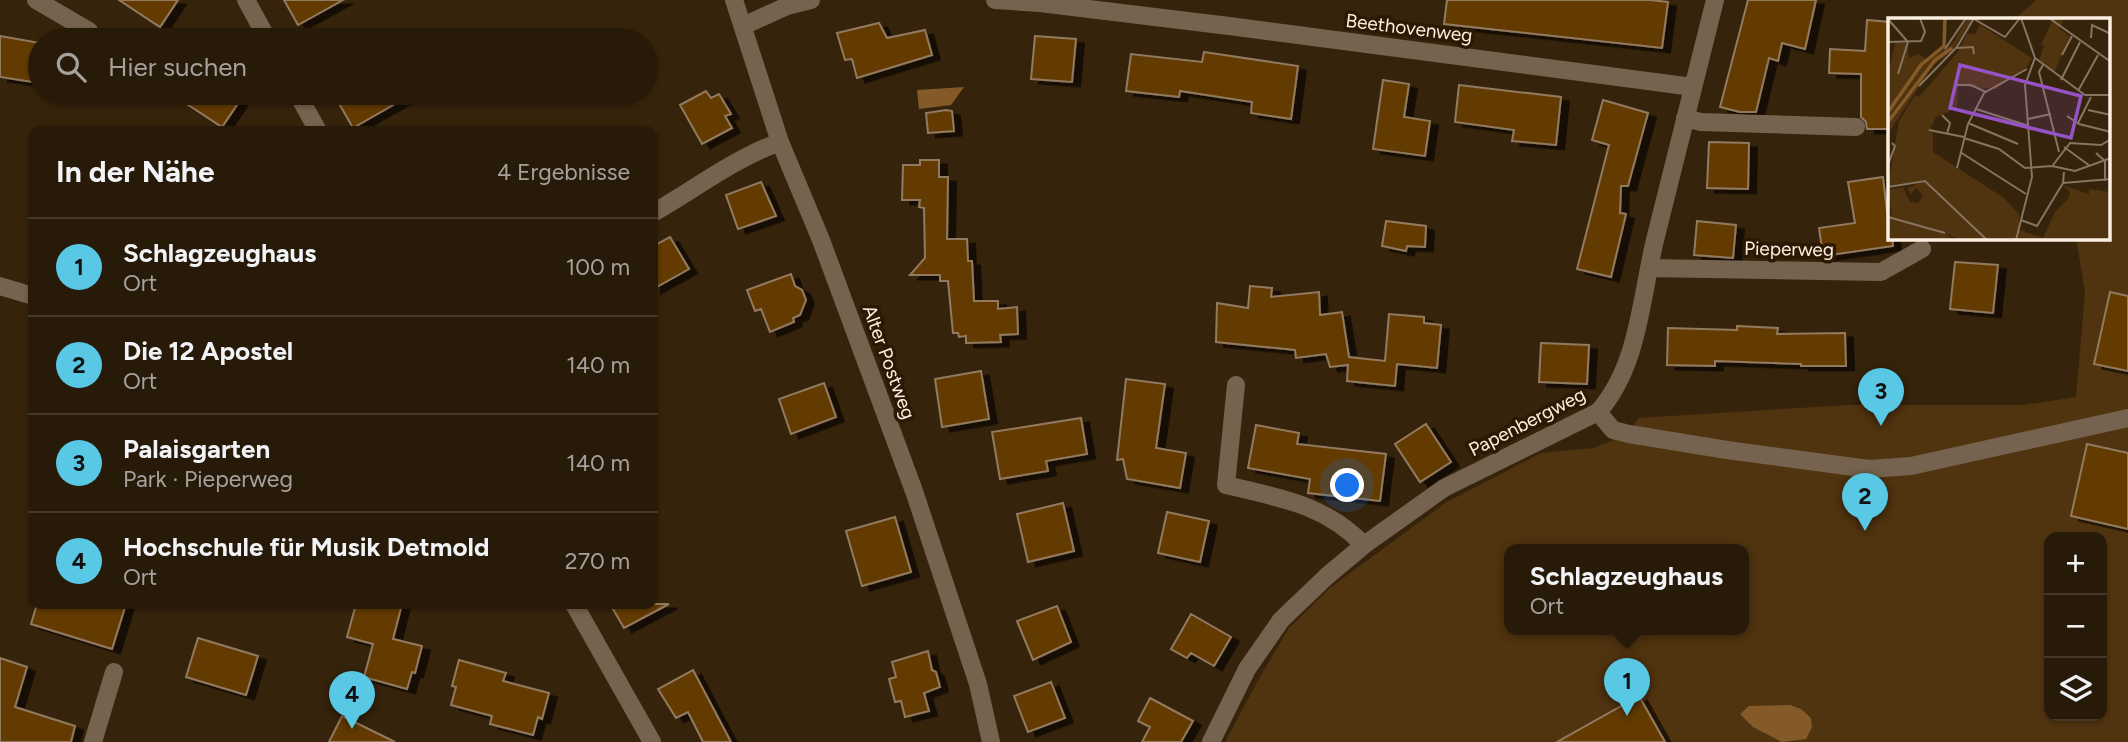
<!DOCTYPE html>
<html lang="de">
<meta charset="utf-8">
<style>
:root{--surface:#281a08;--page:#342716;--text:#f1f3f6;--muted:#a5a19c;--line:#443829;--accent:#59c8e5}
body{margin:0;font-family:Figtree,sans-serif;background:var(--page);color:var(--text)}
.controls{position:absolute;right:21px;bottom:21px;display:grid;overflow:hidden;border-radius:14px;box-shadow:0 2px 5px #0004}
.controls button{width:63px;height:63px;display:grid;place-items:center;padding:0;border:0;border-bottom:2px solid var(--line);background:var(--surface);color:var(--text);font:35px sans-serif}
.you{position:absolute;left:1348px;top:486px;width:24px;height:24px;margin:-18px;border:5px solid #fff;border-radius:50%;background:#1a73e8;box-shadow:0 0 0 10px #1a73e833}
.badge{display:grid;place-items:center;width:46px;height:46px;border-radius:50%;background:var(--accent);color:#111;font-size:23px;font-weight:700}
.pin{position:absolute;translate:-50% -58px;filter:drop-shadow(0 2px 4px #0008)}
.pin::after{content:'';position:absolute;top:37px;width:24px;height:21px;background:inherit;clip-path:polygon(0 0,100% 0,50% 100%)}
.popup{position:absolute;left:1504px;top:544px;width:245px;height:91px;box-sizing:border-box;display:grid;place-content:center;border-radius:14px;background:var(--surface);filter:drop-shadow(0 2px 5px #0005);font-size:23px;white-space:nowrap;color:var(--muted)}
.popup b{font-size:26px;color:var(--text)}
.popup::after{content:'';position:absolute;left:50%;top:100%;margin-left:-14px;border:14px solid transparent;border-top-color:var(--surface)}
.list{margin:0;padding:0;list-style:none}
h2{display:flex;justify-content:space-between;align-items:center;height:91px;margin:0;padding:0 28px;font-size:30px}
h2 small{font-size:23px;font-weight:400;color:var(--muted)}
.list li{display:grid;grid-template-columns:46px 1fr auto;gap:21px;align-items:center;box-sizing:border-box;height:98px;padding:0 28px;border-top:2px solid var(--line)}
.list b{display:block;font-size:26px;white-space:nowrap}
.list p{margin:0;font-size:23px;white-space:nowrap;color:var(--muted)}
.list em{font-size:23px;font-style:normal;color:var(--muted)}
.icon{flex:none;width:38px;height:38px;fill:none;stroke:currentColor;stroke-width:2;stroke-linecap:round;stroke-linejoin:round}
.map{position:relative;flex:none;width:2128px;height:742px;overflow:hidden}
.search{position:absolute;background:var(--surface);box-shadow:0 2px 5px #0004;left:28px;top:28px;width:630px;height:77px;display:flex;align-items:center;gap:18px;box-sizing:border-box;padding:0 24px;border-radius:38px;color:var(--muted);font-size:26px}
.panel{position:absolute;background:var(--surface);box-shadow:0 2px 5px #0004;left:28px;top:126px;width:630px;height:483px;border-radius:14px}
.map>svg:first-child{display:block}
.green{fill:#50330f;fill-rule:evenodd}
.water{fill:#845a28}
.building{fill:#633b00;stroke:#927a61;stroke-width:2;filter:url(#shadow)}
.lines{fill:none;stroke-linecap:round;stroke-linejoin:round}
.minor{stroke:#76634f;stroke-width:18}
.labels{text-anchor:middle;dominant-baseline:central;stroke-width:7;stroke-linejoin:round;paint-order:stroke}
.street-label{font-size:19px;fill:#fcefe1;stroke:#2c1903}
.inset-river{fill:none;stroke:#845a28;stroke-width:3.5}
.inset-road{fill:none;stroke:#857561;stroke-width:2}
.view{fill:#9553c6;fill-opacity:0.15;stroke:#9553c6;stroke-width:3.5}
.inset-edge{fill:none;stroke:#fcefe1;stroke-width:3.5}
</style>
<div class="map">
<svg width="2128" height="742" viewBox="0 0 2128 742">
<defs>
<filter id="shadow"><feDropShadow dx="8" dy="4.5" stdDeviation="0" flood-color="#0009"/></filter>
</defs>
<rect width="100%" height="100%" fill="#36230b"/>
<path class="green" d="M2036,0H2128V742H1225L1261,675L1289,628L1330,588L1445,503L1541,453L1593,448L1629,434L1638,418L1848,405H2023L2076,397L2085,292L2076,238H2109V19H2015ZM2049,537H2102V716H2049ZM1510,550H1744V630H1510Z"/>
<path class="water" d="M964,87L951,105L919,109L917,90Z
M1790,705L1801,709L1811,718L1812,727L1806,739L1782,742L1753,727L1740,714L1749,706Z"/>
<path class="building" d="M119,0H178L160,27Z
M284,0H343L298,25Z
M1447,0H1650L1668,2L1662,48L1444,24Z
M1748,0H1816L1805,49L1782,43L1778,61L1769,58L1756,112H1740L1720,107Z
M1867,20L1890,22V129H1867L1866,122L1861,117V74L1829,73L1830,49L1865,51Z
M879,23L887,38L925,30L932,55L857,78L852,59L845,60L837,33Z
M0,36L40,43V83L0,77Z
M1035,36L1076,39L1072,82L1031,79Z
M1204,52L1298,66L1291,119L1251,113L1252,102L1180,91L1179,97L1126,91L1131,54L1202,62Z
M1383,80L1409,84L1404,117L1430,121L1425,156L1373,149Z
M1459,85L1561,97L1556,145L1512,141L1514,130L1455,122Z
M706,91L711,98L719,94L731,114L725,116L732,128L702,144L680,105Z
M170,93H245L222,127Z
M333,93H414L353,128Z
M1603,100L1648,113L1628,186H1621L1620,213L1626,214L1611,277L1577,269L1609,145L1592,140Z
M946,110L952,111L954,131L928,133L926,113Z
M1709,142L1749,143L1748,189L1707,188Z
M920,160H939V177H948L947,239H967L968,261H972L974,301H998V309L1017,307L1018,334L1000,335L1001,342L966,343V336L959,337L958,333H953L948,281H940V275H910L925,258L924,208L919,207L920,200H902L903,165H920Z
M1883,177L1890,238H1892L1893,246L1823,256L1819,228L1855,223L1848,182Z
M761,182L776,216L738,229L726,195Z
M1386,221L1426,226L1425,247L1407,246L1406,251L1382,246Z
M1697,221L1736,225L1733,258L1694,255Z
M670,237L689,269L653,289V246Z
M1955,262L1998,265L1993,313L1950,309Z
M791,274L795,286L802,290L806,300L800,315L793,318L794,322L770,332L761,309L755,311L747,290Z
M1250,286L1272,288L1271,297L1319,292L1320,315L1342,312L1349,357L1385,361L1389,314L1424,317V323L1441,325L1437,368L1397,364L1395,386L1347,381L1348,365L1330,367L1326,354L1296,358L1295,350L1216,342L1217,303L1248,308Z
M2110,292L2128,296V371L2094,364Z
M1737,326L1778,328L1777,334L1845,333L1846,366H1801V364L1715,361V366L1667,365L1668,328L1737,330Z
M1541,343L1589,345L1587,384L1539,382Z
M981,371L989,419L942,427L935,379Z
M1126,379L1165,384L1156,448L1186,453L1180,488L1127,479L1123,459L1117,460Z
M824,383L836,417L791,434L779,399Z
M1081,418L1087,454L1046,461L1048,471L1000,479L992,432Z
M1426,424L1451,462L1420,482L1395,444Z
M1256,425L1299,433L1297,444L1386,454L1380,501L1308,493L1310,479L1248,468Z
M2087,444L2128,453V529L2071,516Z
M1063,503L1074,551L1028,562L1017,514Z
M1167,512L1209,521L1200,562L1158,553Z
M895,517L911,572L862,586L846,531Z
M37,604H126L112,649L31,624Z
M356,604H402L393,639L422,646L415,673L412,672L407,689L364,677L373,644L347,637Z
M610,604H669L624,628Z
M1057,606L1071,642L1033,660L1017,621Z
M1191,614L1231,637L1214,666L1191,653L1187,658L1171,649Z
M198,638L258,656L246,695L186,677Z
M928,651L932,670L936,672L940,687L924,693L929,711L905,717L901,701L895,702L889,679L896,677L892,662Z
M0,658L27,667L15,707L75,726L71,742H0Z
M459,660L506,673L503,681L549,693L542,719L538,717L533,735L490,724L492,716L451,705L456,687L452,686Z
M693,670L731,742H703L688,712L676,718L658,689Z
M1051,682L1065,718L1028,732L1014,696Z
M1639,696L1665,742H1557Z
M1150,698L1193,721L1181,742H1142L1150,727L1138,721Z
M342,716L395,742H329Z"/>
<g class="lines">
<path class="minor" d="M36,0L89,31
M246,0L268,40
M734,0L780,142L821,240L914,491L978,684L991,742
M995,0L1040,3L1229,26L1693,87
M743,26L787,6L811,0
M297,93L318,131
M1685,118L1701,122L1856,127
M653,213C695,189 735,158 780,142
M1649,268L1881,272L1922,249
M0,286L33,296
M1236,385L1226,485C1280,498 1324,504 1364,545
M1598,412L1613,430L1629,434L1727,450L1869,469L1911,466L2128,418
M574,604L652,742
M93,742L114,672
M1211,742L1247,669L1281,620L1327,576L1364,545L1444,488L1598,412C1639,366 1641,297 1655,240C1675,160 1695,80 1715,0"/>
</g>
<g class="labels">
<g class="street-label">
<text transform="translate(1409 28) rotate(7)">Beethovenweg</text>
<text transform="translate(1789 249) rotate(1)">Pieperweg</text>
<text transform="translate(889 362) rotate(70)">Alter Postweg</text>
<text transform="translate(1527 422) rotate(-27)">Papenbergweg</text>
</g>
</g>
<g transform="translate(1888 18)">
<rect width="222" height="222" fill="#36230b"/>
<path d="M79,0H85L65,32L45,48L1,114L0,57L7,25H19L21,40L31,36L39,42L65,25ZM166,0H177L171,11L182,18L166,55L151,42L156,28L153,26ZM86,3L144,40L137,51L108,71L70,68L69,90L48,99L41,113L45,115V134L116,180L131,196L132,212L155,220L167,194L180,181L182,174L174,167L201,176V171L222,174V222H71L58,215L65,222H50V218L48,222H0V198L4,197L0,172L15,169L22,184L30,185L35,177L28,170L23,176L19,171L36,162L0,168L11,103L27,77L31,79L69,35L79,16H87L92,7Z" fill="#50330f"/>
<path class="inset-river" d="M0,94L33,47L56,28L57,0M0,104L47,42L64,30"/>
<path class="inset-road" d="M133,0L147,40L197,77H223M161,0L223,44M0,1L20,24L10,56M86,1L117,19L132,0M203,20L204,7L223,16M0,24L33,23L37,14L32,0M69,30L85,29L86,36M57,31L78,0M174,37L184,18M155,47L151,54L171,134M173,62L192,24M67,67H83L98,74M31,68L69,29L86,0M190,73L210,37M88,91L141,108M200,92L223,97M54,97L62,105L59,116M179,98L191,106L223,114M140,101L163,96M80,105L130,126M190,105L203,79M41,112L76,119M76,120L111,131L137,150L164,148M176,129L202,148M72,134L138,176M208,135L217,143V163M0,147L7,128L4,125M165,147L182,125L213,127L223,121M164,148L187,153L223,140M69,150L80,106L96,75L139,51M175,165L223,161M0,169L37,163L99,222M0,199L57,215M133,202L149,208L175,165L176,154M128,222L144,159L137,67L147,40"/>
<path class="view" d="M72,47L193,78L183,120L62,90Z"/>
<rect width="222" height="222" class="inset-edge"/>
</g>
</svg>
<div class="controls">
<button>+</button>
<button>−</button>
<button><svg class="icon" aria-label="layers" viewBox="0 0 24 24"><path d="M12 4l9 5-9 5-9-5zM3 14l9 5 9-5"/></svg></button>
</div>
<div class="you"></div>
<div class="pin badge" style="left:1627px;top:716px">1</div>
<div class="popup"><b>Schlagzeughaus</b>Ort</div>
<div class="pin badge" style="left:1865px;top:531px">2</div>
<div class="pin badge" style="left:1881px;top:426px">3</div>
<div class="pin badge" style="left:352px;top:729px">4</div>
<div class="search"><svg class="icon" aria-label="search" viewBox="0 0 24 24"><circle cx="10" cy="10" r="6"/><path d="M15 15l6 6"/></svg>Hier suchen</div>
<section class="panel">
<h2>In der Nähe<small>4 Ergebnisse</small></h2>
<ul class="list">
<li><span class="badge">1</span><div><b>Schlagzeughaus</b><p>Ort</p></div><em>100 m</em></li>
<li><span class="badge">2</span><div><b>Die 12 Apostel</b><p>Ort</p></div><em>140 m</em></li>
<li><span class="badge">3</span><div><b>Palaisgarten</b><p>Park · Pieperweg</p></div><em>140 m</em></li>
<li><span class="badge">4</span><div><b>Hochschule für Musik Detmold</b><p>Ort</p></div><em>270 m</em></li>
</ul>
</section>
</div>
